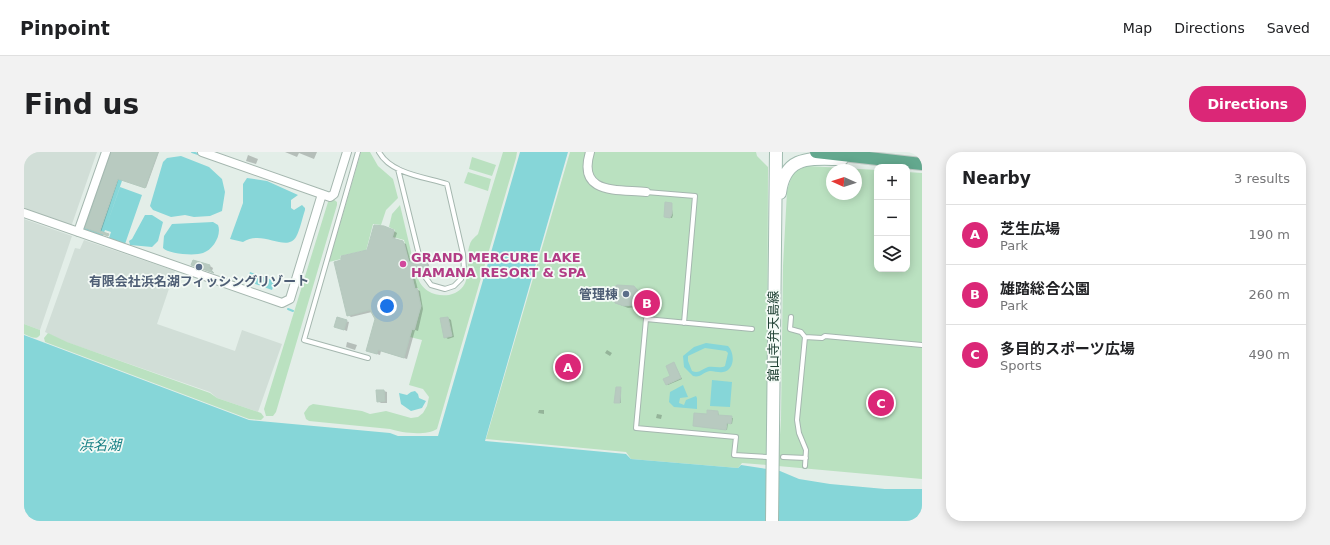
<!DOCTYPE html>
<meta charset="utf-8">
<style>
:root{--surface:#fff;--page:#f2f2f2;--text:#202124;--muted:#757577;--line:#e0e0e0;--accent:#db2777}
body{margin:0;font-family:"DejaVu Sans","Noto Sans JP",sans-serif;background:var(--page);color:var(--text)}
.controls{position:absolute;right:12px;top:12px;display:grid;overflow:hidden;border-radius:8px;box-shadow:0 2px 10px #0003}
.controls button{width:36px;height:36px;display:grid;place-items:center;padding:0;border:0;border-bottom:1px solid var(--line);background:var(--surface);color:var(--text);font:20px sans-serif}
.compass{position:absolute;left:802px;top:12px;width:36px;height:36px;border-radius:50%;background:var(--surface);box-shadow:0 2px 10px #0003;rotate:273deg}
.you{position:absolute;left:363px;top:154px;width:14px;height:14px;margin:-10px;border:3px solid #fff;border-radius:50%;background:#1a73e8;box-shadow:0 0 0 6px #1a73e833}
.badge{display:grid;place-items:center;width:26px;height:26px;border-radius:50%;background:var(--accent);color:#fff;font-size:13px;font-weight:700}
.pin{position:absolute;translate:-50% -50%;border:2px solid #fff;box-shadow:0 1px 4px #0006}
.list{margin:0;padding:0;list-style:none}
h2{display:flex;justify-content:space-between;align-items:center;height:52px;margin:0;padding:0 16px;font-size:17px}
h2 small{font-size:13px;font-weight:400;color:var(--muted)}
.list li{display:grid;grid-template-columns:26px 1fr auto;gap:12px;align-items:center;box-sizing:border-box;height:60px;padding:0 16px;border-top:1px solid var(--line)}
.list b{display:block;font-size:15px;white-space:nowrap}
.list p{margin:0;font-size:13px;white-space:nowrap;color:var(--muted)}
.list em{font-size:13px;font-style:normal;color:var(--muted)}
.icon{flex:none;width:22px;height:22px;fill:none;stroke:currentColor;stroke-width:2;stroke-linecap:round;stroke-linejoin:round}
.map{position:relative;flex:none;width:898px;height:369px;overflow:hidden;border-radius:16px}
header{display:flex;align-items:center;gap:24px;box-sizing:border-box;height:56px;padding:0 20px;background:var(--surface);border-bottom:1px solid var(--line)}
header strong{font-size:19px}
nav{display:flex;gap:22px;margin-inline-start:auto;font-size:14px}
.intro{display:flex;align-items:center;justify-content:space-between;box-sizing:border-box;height:96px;padding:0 24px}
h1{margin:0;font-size:28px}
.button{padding:10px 18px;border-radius:16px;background:var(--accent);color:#fff;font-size:14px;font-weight:700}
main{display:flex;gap:24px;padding:0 24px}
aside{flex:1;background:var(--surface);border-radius:16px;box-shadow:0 2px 10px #0003}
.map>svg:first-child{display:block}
.built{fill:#d1ded7}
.green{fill:#bae1c0;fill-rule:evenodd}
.water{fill:#86d6d8;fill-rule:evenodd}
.shadow{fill:#0003}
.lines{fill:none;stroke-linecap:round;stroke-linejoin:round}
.stream{stroke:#86d6d8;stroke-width:2}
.building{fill:#b8cac0;stroke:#b5c9be}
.service-casing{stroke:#a5b7af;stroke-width:6}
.minor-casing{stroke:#a5b7af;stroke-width:10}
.secondary-casing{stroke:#a0bbaf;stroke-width:14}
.primary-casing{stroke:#c1cac6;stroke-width:14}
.service{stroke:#fff;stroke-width:4}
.minor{stroke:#fff;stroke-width:8}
.secondary{stroke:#fff;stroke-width:12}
.primary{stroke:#63a88e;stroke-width:12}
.hotel-dot{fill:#d1479c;stroke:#f4faf6;stroke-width:1.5}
.service-dot{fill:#5c6f8a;stroke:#f4faf6;stroke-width:1.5}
.labels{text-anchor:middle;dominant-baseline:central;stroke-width:3.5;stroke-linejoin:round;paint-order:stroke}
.hotel-label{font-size:13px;font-weight:bold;fill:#b23c85;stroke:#f4faf6;text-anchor:start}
.service-label{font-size:13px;font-weight:bold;fill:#4e5e75;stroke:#f4faf6}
.street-label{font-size:13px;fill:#214235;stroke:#f4faf6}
.water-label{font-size:14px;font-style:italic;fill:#147f84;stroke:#f4faf6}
</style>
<header>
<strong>Pinpoint</strong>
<nav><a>Map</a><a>Directions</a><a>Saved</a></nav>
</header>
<div class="intro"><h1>Find us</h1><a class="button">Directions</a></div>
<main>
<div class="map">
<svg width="898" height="369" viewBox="0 0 898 369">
<rect width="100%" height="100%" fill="#e3eee8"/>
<path class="built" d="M2,0H73L47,75L0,59V7Z
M0,67L48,84L16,178L0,172Z
M60,88L151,119L133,172L211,199L218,178L258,192L234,260L193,246L186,240L42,190L21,180L51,96L56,97Z"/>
<path class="green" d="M337,0H346L354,14L369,27L374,46L362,58L357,73L349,72L340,107L338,99L316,104L317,107L305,110Z
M479,0H493L492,6L413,277C402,284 378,281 366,277L285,269L282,267L280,261L285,254L289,252L338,259L346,262L362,259L387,266L394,265L399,261L403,254L405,245L399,237L385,233L398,188L386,185L388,178H391L397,154L394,136H391L388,121L390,125L393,124C395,130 398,135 404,139C410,143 418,144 425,143C453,136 439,109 446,92C447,88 451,85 454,82Z
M546,0H732L733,4L744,15L743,313L718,311L714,316L607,307L602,300L462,287Z
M448,5L472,13L468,24L445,17Z
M784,14L853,18V117H883V20L898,21V327L754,314L757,267L759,114L763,39L768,23L773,18ZM808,18H832V42H808Z
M444,20L467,27L464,39L440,31Z
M309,47L313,50V53L252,260L249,264H242L240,257L304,50Z
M376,53L389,108L386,109V114L380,88L369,85L371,78L365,75L368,62Z
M0,172L16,178V183C12,189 6,184 0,182Z
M24,181L43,190L186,241L193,246L237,261L240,265L237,268L225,267L21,190L20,186Z"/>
<path class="water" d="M83,0H108L82,75L96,35L118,43L101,92L85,86L87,80L81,78L78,86L56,79Z
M496,0H544L461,289L602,302L607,307L714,316L717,313L756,319L775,327L806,332L861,337H898V369H0V183L225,268L366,281L374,284H414Z
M157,4L185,15L198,27L201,40L198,59L186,64L170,65L161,63L147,65L129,58L126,54L139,10L143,6Z
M223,26L243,29L274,43L267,48V56L270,58L278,53L281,56V58C278,67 276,78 272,85C262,101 239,77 219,90L206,87L219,51V32Z
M121,63H128L139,70L134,89L128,95L106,93L105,89L108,87Z
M189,70L194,73C198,83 189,98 179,101C171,104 144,102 139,96L140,84L148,72Z
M226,120L251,129L248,138L223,129Z
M682,191L704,194C711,201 711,218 699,220C695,221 691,219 686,219C679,220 677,226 669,224L660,215L659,204L670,195ZM681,196L702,199L704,201L701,214C696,217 690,214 684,215C678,217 675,222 668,219L664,209V204Z
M688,228L708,230L706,255L686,254Z
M659,233L664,245L656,246L655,251L660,253L662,248L672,244L673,246V257L650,255L645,250L646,240Z
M391,239L394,242L395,246L402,249L398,256L387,259L377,252L375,241L383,243L387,240Z"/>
<path class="shadow" d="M88,0H135L122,36L95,26L77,80L85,84L63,77Z
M261,0H293L290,7L275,1L273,5Z
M224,3L234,7L232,12L222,9Z
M647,52L649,63L648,66H642Z
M370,79L373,81L371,87L382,92L387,111H397L402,107L404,109L407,121L402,120L399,124L391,126L394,138L396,139L399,157L394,179L391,178L383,207L357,199L356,203L347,200L353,167L348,160L327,165L324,163L344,99Z
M169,109L186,114L189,116L188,119L190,121L171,115L168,113Z
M610,135L620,144L615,149L617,153L615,155L604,156L592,151Z
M424,166L427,168L430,185L424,187L421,185Z
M322,169L325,170L323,179L315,176Z
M323,190L333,193L331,198L322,195Z
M583,198L588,201L586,204L581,201Z
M650,211L658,227L644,233L642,232L648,224Z
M597,236V251H593Z
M360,239L363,240V251H357L354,249Z
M515,258H520V262L514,261Z
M694,260L695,264L709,266L708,272L704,271L703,278L671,274Z
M633,262L638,263L637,267L632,266Z"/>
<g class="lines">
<path class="stream" d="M168,0L177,3
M264,157L269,159"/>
</g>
<path class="building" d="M87,0H134L121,36L94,27L76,79L85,82L84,84L61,76Z
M641,50L648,51V62L646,66L640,65Z
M350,73L360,74L370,78L368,86L379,89L385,110L393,108L397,110L401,106L405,121L398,119L396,123L388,125L391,137H393L397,154L390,178L388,177L380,206L354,198L353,202L342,199L351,167L346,158L323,164L310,110L317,108V104L343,98Z
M169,108L186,113L185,116L190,121L167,113Z
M593,133L610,134L616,141L610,146L613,149L609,153L600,154L591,151L590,146L591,144L586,138Z
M313,165L323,168L320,178L310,175Z
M424,165L428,184L420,186L416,166Z
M650,210L657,226L642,233L639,227L646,224L642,214Z
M592,235H597L596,251H590Z
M352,238H360L361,249L353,250Z
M683,258L694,259V263L708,264L707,272L703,271L702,278L669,274L670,261L683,262Z"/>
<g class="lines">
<g class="service-casing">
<path id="service" d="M334,0L280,188L344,206
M355,0C367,22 401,25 423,32L439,102L440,118L437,127L430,134L421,137L407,133L399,122
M374,17L396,107
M622,40L671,44L660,171
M767,165L766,177L777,180L781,185L798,186L801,184L898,193
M728,177L622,167L612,276L712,285L710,303L743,305
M781,185L773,268L775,281L782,298L781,314
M759,305L782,306"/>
</g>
<g class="minor-casing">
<path id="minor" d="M178,0L306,45L310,42L323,0
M566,0C553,43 593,37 622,40
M0,61L258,151L266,147L298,42
M54,80L82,0"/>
</g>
<g class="secondary-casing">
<path id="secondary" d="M756,41C761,2 787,7 818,7
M748,369L752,0"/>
</g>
<g class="primary-casing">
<path id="primary" d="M792,0L898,12"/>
</g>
<use href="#service" class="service"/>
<use href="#minor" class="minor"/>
<use href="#secondary" class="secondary"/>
<use href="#primary" class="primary"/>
</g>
<circle class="hotel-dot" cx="379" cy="112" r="4"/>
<g class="service-dot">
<circle cx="175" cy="115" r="4"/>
<circle cx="602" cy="142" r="4"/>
</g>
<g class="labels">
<g class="hotel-label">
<text x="387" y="105">GRAND MERCURE LAKE<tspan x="387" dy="15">HAMANA RESORT &amp; SPA</tspan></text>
</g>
<g class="service-label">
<text x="175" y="129">有限会社浜名湖フィッシングリゾート</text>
<text x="594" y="142" text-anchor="end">管理棟</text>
</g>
<g class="street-label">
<text transform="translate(749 184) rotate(-90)">舘山寺弁天島線</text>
</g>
<g class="water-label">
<text x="76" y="293">浜名湖</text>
</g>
</g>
</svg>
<div class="controls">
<button>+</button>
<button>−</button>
<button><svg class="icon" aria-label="layers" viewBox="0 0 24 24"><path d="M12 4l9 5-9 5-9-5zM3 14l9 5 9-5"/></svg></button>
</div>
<svg class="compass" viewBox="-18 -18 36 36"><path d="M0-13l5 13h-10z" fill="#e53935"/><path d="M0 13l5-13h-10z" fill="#757577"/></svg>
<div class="you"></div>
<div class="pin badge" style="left:544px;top:215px">A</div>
<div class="pin badge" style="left:623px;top:151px">B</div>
<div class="pin badge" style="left:857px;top:251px">C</div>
</div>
<aside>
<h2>Nearby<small>3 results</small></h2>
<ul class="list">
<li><span class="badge">A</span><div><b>芝生広場</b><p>Park</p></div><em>190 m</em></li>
<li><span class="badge">B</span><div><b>雄踏総合公園</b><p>Park</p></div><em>260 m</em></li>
<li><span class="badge">C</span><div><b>多目的スポーツ広場</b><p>Sports</p></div><em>490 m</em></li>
</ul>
</aside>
</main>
